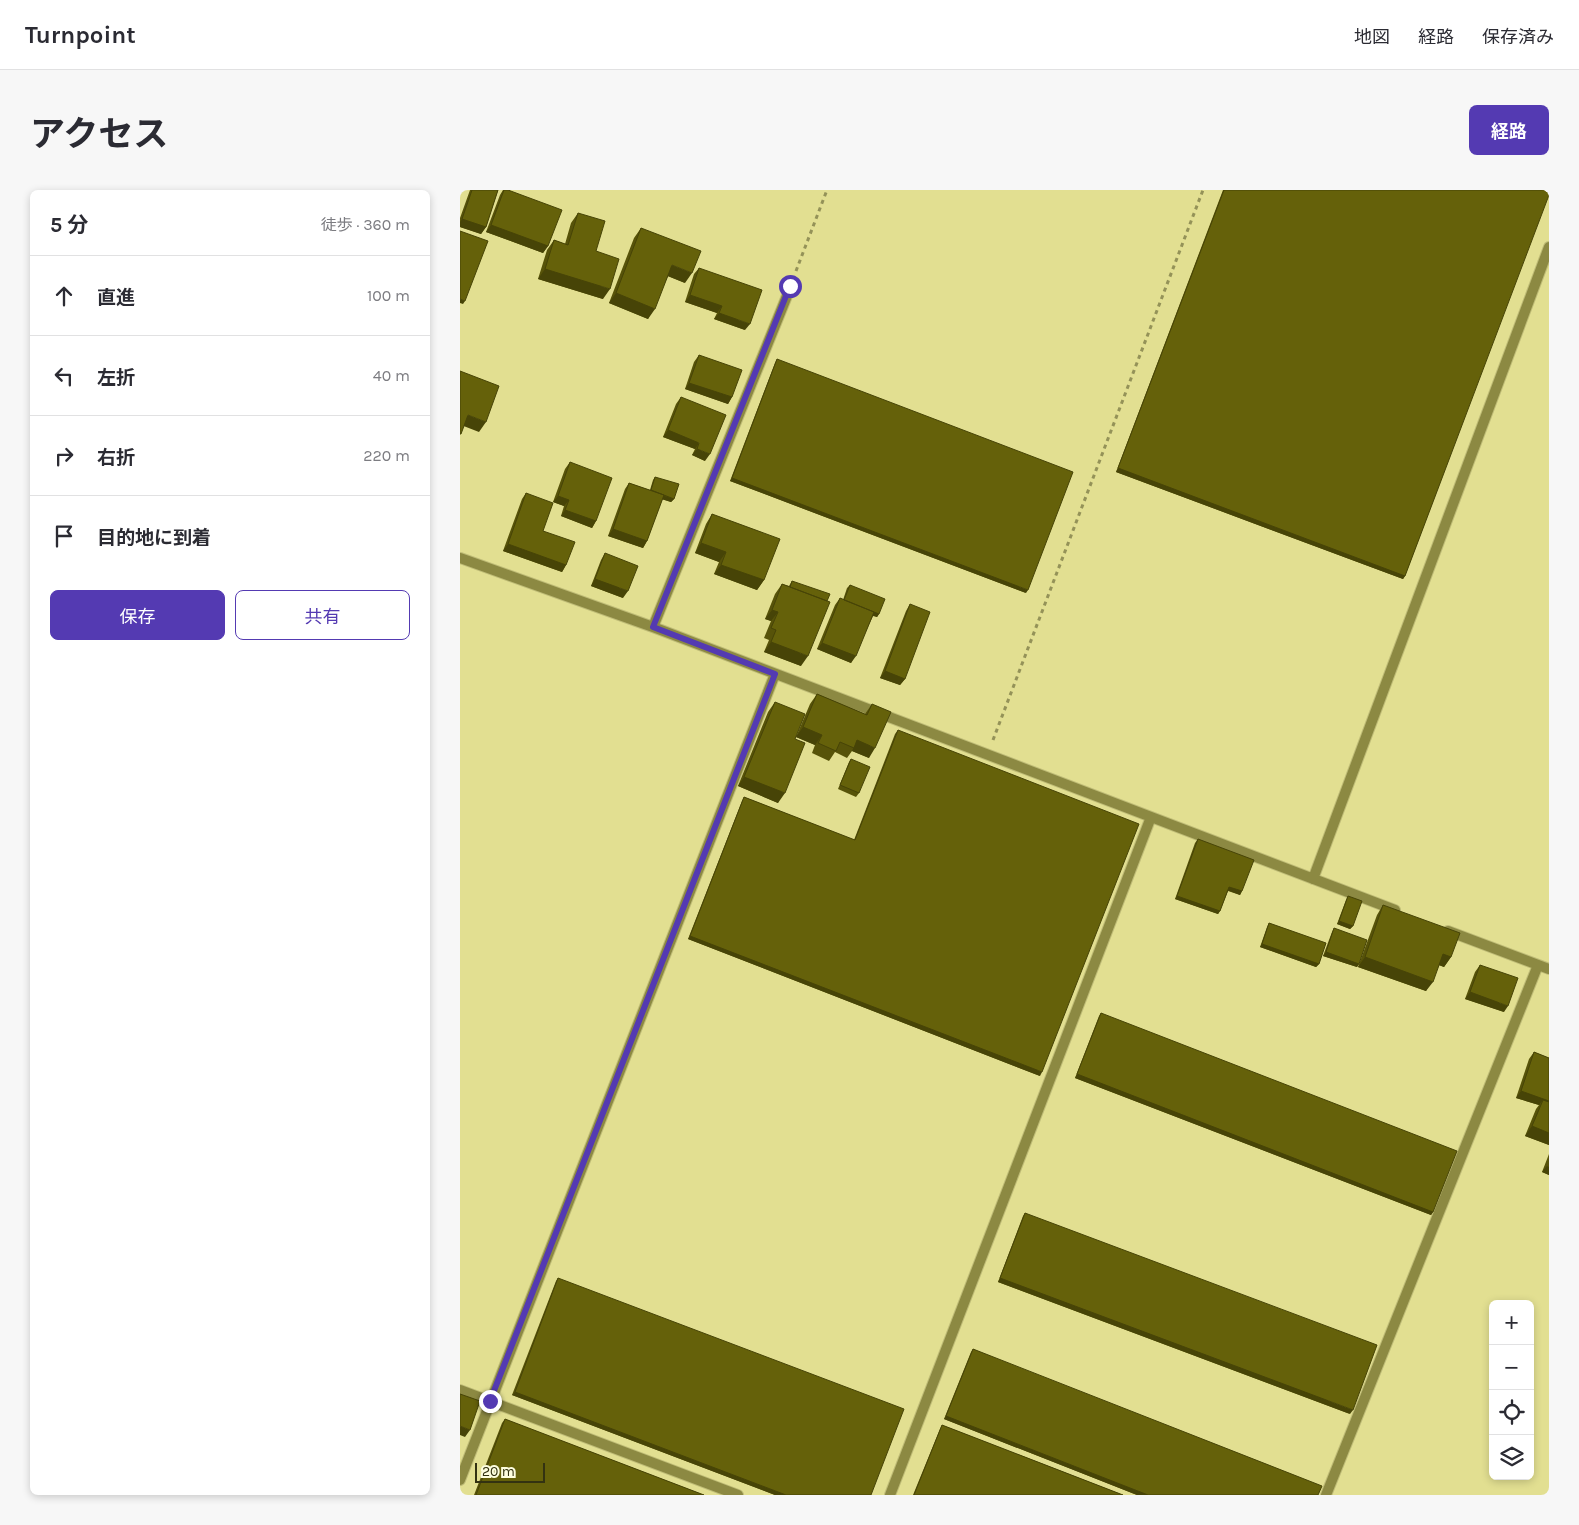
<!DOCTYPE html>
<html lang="ja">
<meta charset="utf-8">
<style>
:root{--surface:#fff;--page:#f7f7f7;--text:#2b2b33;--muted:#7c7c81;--line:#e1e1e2;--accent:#543ab2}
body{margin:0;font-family:Karla,"Noto Sans JP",sans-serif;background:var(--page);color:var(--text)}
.controls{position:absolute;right:15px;bottom:15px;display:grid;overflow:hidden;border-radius:8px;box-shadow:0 2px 8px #0003}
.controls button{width:45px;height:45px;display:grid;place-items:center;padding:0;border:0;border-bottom:1px solid var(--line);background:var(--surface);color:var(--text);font:25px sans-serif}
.scale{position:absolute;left:15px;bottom:12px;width:70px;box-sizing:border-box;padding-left:5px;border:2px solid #333211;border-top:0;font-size:14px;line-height:18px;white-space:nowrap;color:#333211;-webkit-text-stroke:4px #fefedf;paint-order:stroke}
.stop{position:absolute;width:15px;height:15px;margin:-11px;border:4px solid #543ab2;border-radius:50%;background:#fff}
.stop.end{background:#543ab2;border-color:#fff;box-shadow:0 1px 5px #0008}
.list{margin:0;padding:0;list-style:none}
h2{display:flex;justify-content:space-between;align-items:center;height:65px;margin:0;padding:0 20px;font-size:21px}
h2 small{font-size:16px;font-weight:400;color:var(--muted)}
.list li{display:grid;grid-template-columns:32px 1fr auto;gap:15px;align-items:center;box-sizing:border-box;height:80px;padding:0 20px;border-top:1px solid var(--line)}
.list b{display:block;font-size:19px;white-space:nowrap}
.list em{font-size:16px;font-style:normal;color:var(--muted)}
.actions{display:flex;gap:10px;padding:15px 20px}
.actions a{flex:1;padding:11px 0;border:1px solid var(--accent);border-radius:8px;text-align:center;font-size:18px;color:var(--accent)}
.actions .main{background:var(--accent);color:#fff}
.icon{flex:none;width:28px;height:28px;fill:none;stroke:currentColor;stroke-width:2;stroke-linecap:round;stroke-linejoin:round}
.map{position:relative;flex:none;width:1089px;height:1305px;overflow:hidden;border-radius:8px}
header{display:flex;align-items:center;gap:30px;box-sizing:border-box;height:70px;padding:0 25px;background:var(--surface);border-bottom:1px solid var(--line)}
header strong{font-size:24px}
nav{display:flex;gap:28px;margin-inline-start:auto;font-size:18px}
.intro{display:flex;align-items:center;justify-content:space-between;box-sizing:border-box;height:120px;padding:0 30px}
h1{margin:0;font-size:35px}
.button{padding:12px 22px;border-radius:8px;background:var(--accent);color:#fff;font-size:18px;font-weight:700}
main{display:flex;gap:30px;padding:0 30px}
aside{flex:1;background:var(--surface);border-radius:8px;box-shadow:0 2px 8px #0003}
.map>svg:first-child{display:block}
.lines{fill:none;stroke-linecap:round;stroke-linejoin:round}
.street-casing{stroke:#bfbc77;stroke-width:12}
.path{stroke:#949258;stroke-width:3;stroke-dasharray:4 4;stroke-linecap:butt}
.street{stroke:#8c8942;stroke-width:10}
.wall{fill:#575309}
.shaded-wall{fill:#474407}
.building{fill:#65610a;stroke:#474407}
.route{stroke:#543ab2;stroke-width:6}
</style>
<header>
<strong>Turnpoint</strong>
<nav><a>地図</a><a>経路</a><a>保存済み</a></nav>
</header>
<div class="intro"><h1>アクセス</h1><a class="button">経路</a></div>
<main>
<aside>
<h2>5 分<small>徒歩 · 360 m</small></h2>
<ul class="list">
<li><svg class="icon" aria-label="ahead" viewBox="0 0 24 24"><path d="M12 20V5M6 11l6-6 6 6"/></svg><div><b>直進</b></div><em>100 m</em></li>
<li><svg class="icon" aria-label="left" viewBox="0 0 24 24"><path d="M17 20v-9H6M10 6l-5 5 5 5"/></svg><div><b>左折</b></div><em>40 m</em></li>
<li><svg class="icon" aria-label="right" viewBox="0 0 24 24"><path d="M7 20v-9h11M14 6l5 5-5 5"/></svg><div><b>右折</b></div><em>220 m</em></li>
<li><svg class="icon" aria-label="arrive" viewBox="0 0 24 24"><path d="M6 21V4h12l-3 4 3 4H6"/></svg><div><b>目的地に到着</b></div></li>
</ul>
<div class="actions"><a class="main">保存</a><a>共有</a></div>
</aside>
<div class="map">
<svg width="1089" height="1305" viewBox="0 0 1089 1305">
<rect width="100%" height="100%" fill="#e2df91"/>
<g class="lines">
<g class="street-casing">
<path id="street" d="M0,368L193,437L935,720
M193,437L331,96
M853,689L1089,57
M988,741L1089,779
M0,1200L278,1305
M0,1290L315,484
M430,1305L691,627
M866,1305L1078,775"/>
</g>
<path class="path" d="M336,81L367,0
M533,550L743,0"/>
<use href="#street" class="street"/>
</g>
<path class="wall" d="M10,0H38L26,37L21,44L0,37V28Z
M43,0H48L88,56L83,63L26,42L40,5Z
M763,0H1089L945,386L943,389L656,282Z
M118,23L136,61L143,109L78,89L87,60L94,50L105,54L111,33Z
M181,38L225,93L208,86L188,129L149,113L174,48Z
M239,78L285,140L254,129L257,123L225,112L234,84Z
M239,165L272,207L268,214L225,199L234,172Z
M317,169L566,403L270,291L315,173Z
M221,207L245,271L232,265L235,259L203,247L216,214Z
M110,272L136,331L132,338L101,326L104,316L93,312L105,279Z
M195,287L214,309L211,312L202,309L187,351L183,358L148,346L165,299L169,293L190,300L193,290Z
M66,303L83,341L106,375L102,382L43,361L62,309Z
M252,324L304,390L297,400L254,384L259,372L235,363L246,334Z
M145,363L163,408L131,396L141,370Z
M332,391L341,476L304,462L309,450L304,448L311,431L305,429L315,404L322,394L329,396Z
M390,395L419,424L417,427L413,426L391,473L357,459L375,415L380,408L383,410L387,398Z
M450,414L445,489L440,495L420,488L446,421Z
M357,504L405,524L412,514L409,568L392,561L387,568L375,562L369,571L352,563L355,555L336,547L350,514Z
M315,512L335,549L318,613L278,596L308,522Z
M438,540L580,886L228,749L282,611L284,607L394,650L435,544Z
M391,569L399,603L396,607L378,599L389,572Z
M738,649L782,701L780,705L768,701L760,721L758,724L715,709L735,653Z
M888,706L893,736L890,739L877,734L886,710Z
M923,715L991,767L984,777L979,775L966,801L898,777L917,725Z
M809,733L859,774L856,777L800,757L807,737Z
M874,738L899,774L897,777L863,766L872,742Z
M1020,775L1044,822L1005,809L1015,782Z
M641,823L973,1022L971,1025L615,888L639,826Z
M1074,862L1089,868V955L1065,946L1076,919L1079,915L1056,908L1069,869Z
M1089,964V985L1082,982Z
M565,1023L890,1224L538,1092L563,1026Z
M98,1088L411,1305H315L52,1205L96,1091Z
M513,1159L858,1305H677L484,1229L511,1162Z
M45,1229L244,1305H14L42,1233Z
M482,1235L663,1305H453L480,1239Z"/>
<path class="shaded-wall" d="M2,29L26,37L21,44L0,37V32Z
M31,35L88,56L83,63L26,42Z
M212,75L232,83L225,93L205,85Z
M85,79L150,99L143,109L78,89Z
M156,103L195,119L188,129L149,113Z
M230,105L262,116L257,123L225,112Z
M0,109L5,111L3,114L0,113Z
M259,123L290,134L285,140L254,129Z
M229,193L272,207L268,214L225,199Z
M8,225L26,232L19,242L1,235Z
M208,240L239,253L235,259L203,247Z
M237,259L250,264L245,271L232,265Z
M658,278L945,386L943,389L656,282Z
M272,288L568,400L566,403L270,291Z
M191,302L214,309L211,312L188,305Z
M98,306L109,310L104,316L93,312Z
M105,320L136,331L132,338L101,326Z
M153,339L187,351L183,358L148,346Z
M241,353L266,362L259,372L235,363Z
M48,354L106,375L102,382L43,361Z
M261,375L304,390L297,400L254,384Z
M135,389L168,401L163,408L131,396Z
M384,410L419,424L417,427L382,413Z
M312,420L318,422L311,431L305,429Z
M311,452L348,466L341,476L304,462Z
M362,453L396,466L391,473L357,459Z
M425,481L445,489L440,495L420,488Z
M343,537L362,545L355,555L336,547Z
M397,550L415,558L409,568L392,561Z
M284,587L325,603L318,613L278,596Z
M769,697L782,701L780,705L767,700Z
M717,706L760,721L758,724L715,709Z
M879,731L893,736L890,739L877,734Z
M230,746L582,882L580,886L228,749Z
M802,754L859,774L856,777L800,757Z
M866,762L899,774L897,777L863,766Z
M983,764L991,767L984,777L976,774Z
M905,767L973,792L966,801L898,777Z
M1010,802L1048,816L1044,822L1005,809Z
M617,884L973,1022L971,1025L615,888Z
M1061,901L1089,911V919L1083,910L1079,915L1056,908Z
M1072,936L1089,943V955L1065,946Z
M1087,976L1089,977V985L1082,982Z
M540,1088L893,1220L890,1224L538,1092Z
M55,1202L326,1305H315L52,1205Z
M486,1226L688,1305H677L484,1229Z
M0,1236L10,1240L5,1247L0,1245Z"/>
<path class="building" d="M12,0H38L26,37L2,29Z
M44,0H48L102,20L88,56L31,35Z
M764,0H1089V5L945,386L658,278Z
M118,23L145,31L136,61L159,69L150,99L85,79L94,50L108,55Z
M181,38L241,61L232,83L212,75L195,119L156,103Z
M0,41L28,51L5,111L0,109Z
M239,78L302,100L290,134L259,123L262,116L230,105Z
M239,165L282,180L272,207L229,193Z
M317,169L613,282L568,400L272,288Z
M0,181L39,196L26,232L8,225L1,244H0Z
M221,207L266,225L250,264L237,259L239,253L208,240Z
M110,272L152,288L136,331L105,320L109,310L98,306Z
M195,287L219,294L214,309L191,300Z
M169,293L204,305L187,351L153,339Z
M66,303L93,313L83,341L115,352L106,375L48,354Z
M252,324L320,349L304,390L261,375L266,362L241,353Z
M145,363L178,376L168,401L135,389Z
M332,391L370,404L367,411L330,397Z
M322,394L370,412L348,466L311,452L316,440L311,438L318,422L312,420Z
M390,395L425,409L419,424L384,410Z
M380,408L414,422L396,466L362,453Z
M450,414L470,422L445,489L425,481Z
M357,504L407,525L412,514L431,522L415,558L397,550L394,558L380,552L376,561L358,553L362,545L343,537Z
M315,512L345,524L335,549L345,553L325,603L284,587Z
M438,540L679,634L582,882L230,746L284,607L395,650Z
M391,569L410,577L399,603L380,595Z
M738,649L794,670L782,701L769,697L760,721L717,706Z
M888,706L902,711L893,736L879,731Z
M923,715L1000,743L991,767L983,764L973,792L905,767Z
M809,733L866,753L859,774L802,754Z
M874,738L907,750L899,774L866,762Z
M1020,775L1058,788L1048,816L1010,802Z
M641,823L997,961L973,1022L617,884Z
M1074,862L1089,868V911L1061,901Z
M1083,910L1089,912V943L1072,936Z
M565,1023L917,1155L893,1220L540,1088Z
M98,1088L444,1219L411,1305H326L55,1202Z
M513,1159L862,1296L858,1305H688L486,1226Z
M0,1204L20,1211L10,1240L0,1236Z
M45,1229L244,1305H16Z
M482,1235L663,1305H454Z"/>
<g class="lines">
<path class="route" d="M30,1211L315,484L193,437L330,96"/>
</g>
</svg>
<div class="controls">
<button>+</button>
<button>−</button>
<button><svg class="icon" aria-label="locate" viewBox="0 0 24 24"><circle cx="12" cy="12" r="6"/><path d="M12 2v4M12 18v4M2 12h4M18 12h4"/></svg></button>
<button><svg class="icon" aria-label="layers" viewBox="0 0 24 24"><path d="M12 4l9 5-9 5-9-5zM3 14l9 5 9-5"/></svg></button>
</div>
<div class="scale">20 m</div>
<div class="stop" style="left:330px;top:96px"></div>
<div class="stop end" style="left:30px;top:1211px"></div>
</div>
</main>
